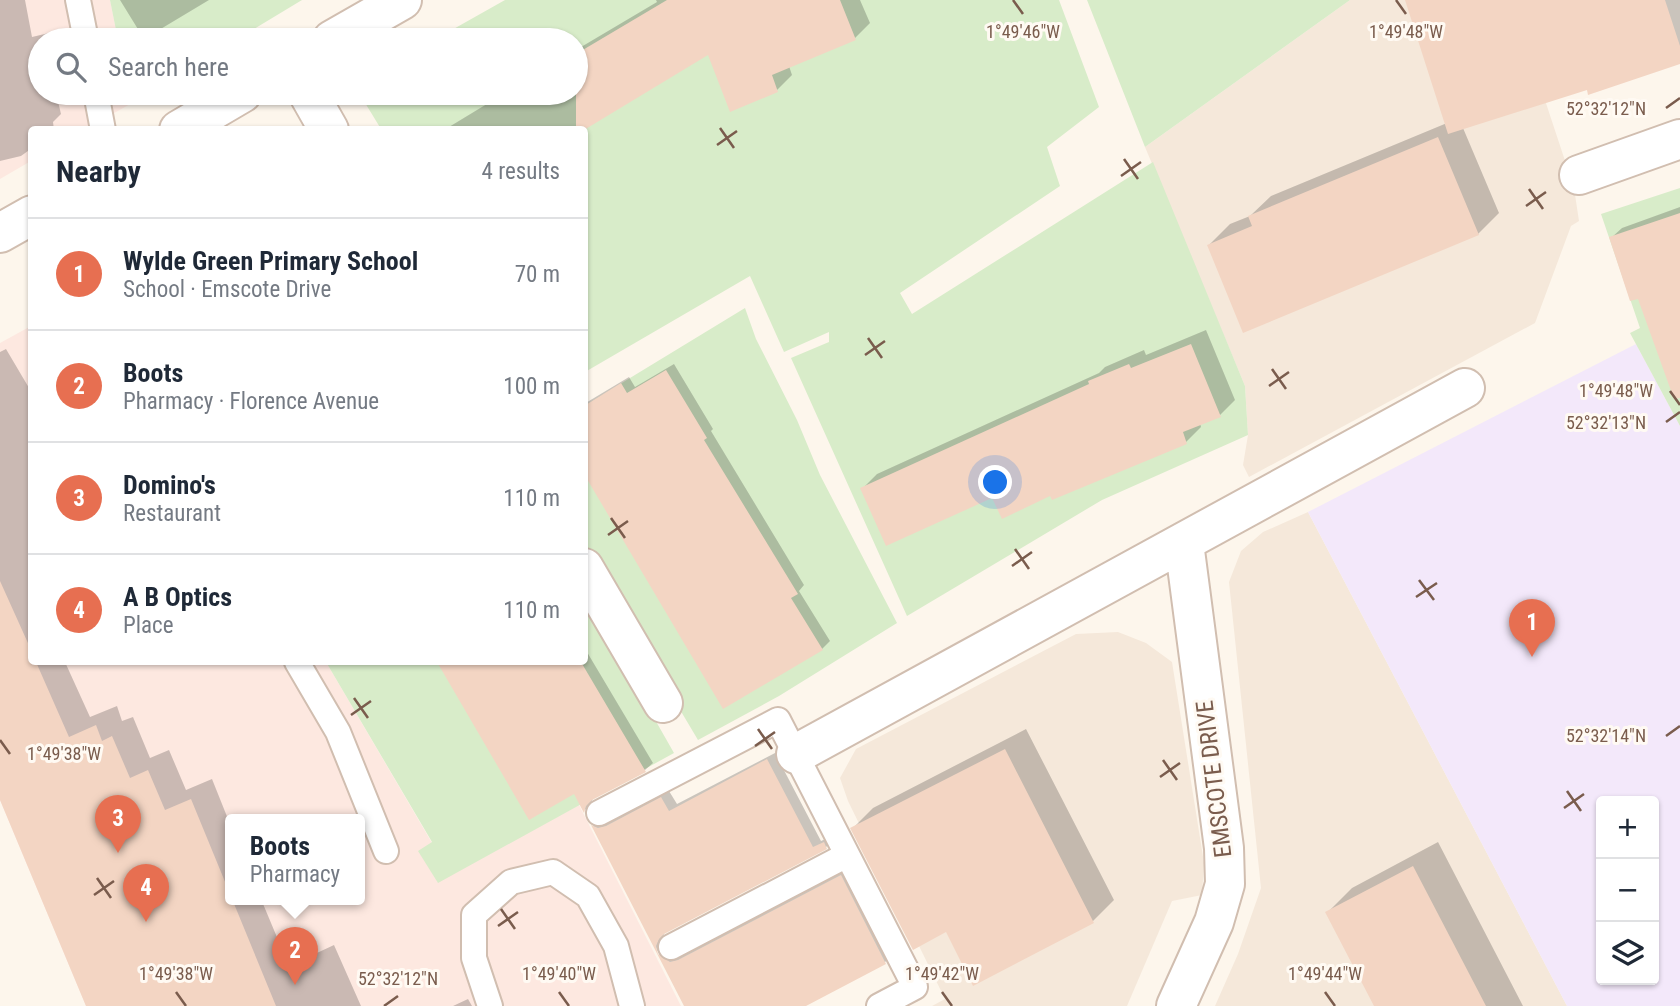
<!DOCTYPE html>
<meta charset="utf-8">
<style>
:root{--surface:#fff;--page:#f2f2f3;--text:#1f2937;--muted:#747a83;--line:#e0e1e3;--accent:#e76f51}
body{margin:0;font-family:"Roboto Condensed",sans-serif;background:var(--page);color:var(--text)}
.controls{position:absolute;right:21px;bottom:21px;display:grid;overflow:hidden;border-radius:7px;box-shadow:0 2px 5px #0004}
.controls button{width:63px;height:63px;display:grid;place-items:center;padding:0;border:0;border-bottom:2px solid var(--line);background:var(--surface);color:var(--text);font:35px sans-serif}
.you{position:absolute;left:996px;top:483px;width:24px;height:24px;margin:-18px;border:5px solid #fff;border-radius:50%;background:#1a73e8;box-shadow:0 0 0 10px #1a73e833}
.badge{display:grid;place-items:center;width:46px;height:46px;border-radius:50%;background:var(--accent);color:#fff;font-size:23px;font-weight:700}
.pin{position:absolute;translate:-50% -58px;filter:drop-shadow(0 2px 4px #0008)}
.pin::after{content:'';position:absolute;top:37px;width:24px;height:21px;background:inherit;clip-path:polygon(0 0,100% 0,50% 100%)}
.popup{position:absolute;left:225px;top:814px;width:140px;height:91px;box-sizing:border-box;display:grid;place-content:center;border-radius:7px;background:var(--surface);filter:drop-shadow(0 2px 5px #0005);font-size:23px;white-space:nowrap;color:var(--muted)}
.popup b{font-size:26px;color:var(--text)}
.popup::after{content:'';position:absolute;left:50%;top:100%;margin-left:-14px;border:14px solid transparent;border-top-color:var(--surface)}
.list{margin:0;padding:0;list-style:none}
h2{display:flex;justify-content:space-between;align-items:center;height:91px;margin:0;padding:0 28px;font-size:30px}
h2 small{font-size:23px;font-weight:400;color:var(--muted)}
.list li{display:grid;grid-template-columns:46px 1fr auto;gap:21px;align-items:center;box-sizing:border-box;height:112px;padding:0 28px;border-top:2px solid var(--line)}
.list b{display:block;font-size:26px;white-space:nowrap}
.list p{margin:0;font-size:23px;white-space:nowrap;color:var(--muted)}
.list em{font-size:23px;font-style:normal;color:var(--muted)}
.icon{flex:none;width:38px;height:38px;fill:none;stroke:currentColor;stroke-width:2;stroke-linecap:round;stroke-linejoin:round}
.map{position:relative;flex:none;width:1680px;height:1006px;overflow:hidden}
.search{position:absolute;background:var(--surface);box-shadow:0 2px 5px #0004;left:28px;top:28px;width:560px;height:77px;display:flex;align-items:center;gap:18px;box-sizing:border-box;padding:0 24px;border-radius:38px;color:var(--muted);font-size:26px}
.panel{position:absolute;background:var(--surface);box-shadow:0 2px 5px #0004;left:28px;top:126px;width:560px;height:539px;border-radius:7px}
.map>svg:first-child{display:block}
.residential{fill:#f5e8da}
.commercial{fill:#fde8e0;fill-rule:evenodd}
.education{fill:#f3e8fa;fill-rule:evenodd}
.green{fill:#d8ecc9}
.shadow{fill:#0003}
.building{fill:#f3d5c3}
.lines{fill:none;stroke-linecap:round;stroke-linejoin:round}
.lane-casing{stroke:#d1beb0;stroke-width:28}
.street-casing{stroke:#d1beb0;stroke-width:42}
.lane{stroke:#fff;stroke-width:24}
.street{stroke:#fff;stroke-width:38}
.ticks{fill:none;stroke:#7a5c4d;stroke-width:2.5}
.labels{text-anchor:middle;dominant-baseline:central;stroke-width:6;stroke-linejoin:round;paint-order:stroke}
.street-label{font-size:24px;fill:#7a5c4d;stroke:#fffaf3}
.ticks-label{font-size:18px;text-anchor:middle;fill:#7a5c4d;stroke:#fffaf3;stroke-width:6;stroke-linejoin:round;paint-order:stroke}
</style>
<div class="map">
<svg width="1680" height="1006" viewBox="0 0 1680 1006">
<rect width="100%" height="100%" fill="#fdf6ec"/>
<path class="residential" d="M1350,0H1512L1574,188L1579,221L1571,226L1535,323L1249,477L1243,465L1248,435L1245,386L1145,147Z
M1308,512L1567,1006H1215L1238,954L1261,888L1229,582L1241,551L1263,532Z
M1118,632L1146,643L1172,662L1204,863L1202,895L1172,901L1127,1006H932L945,999L848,801L840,778L856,749L1076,634Z"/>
<path class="commercial" d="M0,0H110L118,40H40V93H130L132,103L86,129L32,130L31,161L0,179Z
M31,326L32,662H326L432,843L437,882L579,805L681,1006H86L0,800V343ZM230,819H360V899H230Z"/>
<path class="education" d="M1636,344L1680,426V1006H1567L1308,512ZM1601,801H1654V980H1601Z"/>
<path class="green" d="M110,0H302L236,40H118Z
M505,0H1059L1099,107L1047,147L1060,186L900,293L912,314L1153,162L1245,386L1248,435L1102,500L907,616L791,358L829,342V332L784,352L750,276L585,372L584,130L381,129L359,93H576V40H434Z
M1087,0H1350L1145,147Z
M1680,188V426L1630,333L1640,328L1601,214Z
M745,308L756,339L797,420L820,475L897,623L779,696L698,740L585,550L584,406Z
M585,597L674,753L438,883L418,851L432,842L326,662H584Z"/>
<path class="shadow" d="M0,0H25L32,37L49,33L50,40H40V93H56L61,114L53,122L54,130H32V148L21,156L0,161Z
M120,0H209L144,39Z
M656,0H860L870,23L855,38L789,66L792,75L777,90L709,52L581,130H444L505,93H576V50L657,2Z
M1407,0H1680V63L1588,88L1463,128L1499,213L1478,234L1209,245L1230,224L1250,216L1271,196L1447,123Z
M1680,207V329L1639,297L1611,238L1622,228Z
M1206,330L1235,400L1220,415L1200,423L1201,427L1186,442L1050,494L992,496L862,489L877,474L1099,373L1105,367L1144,350L1146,355Z
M6,349L32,393V662H65L90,717L117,706L122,721L133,717L150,758L169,750L186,790L212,779L230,824V899H261L289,966L334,945L361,1006H88L0,796V352Z
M674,364L713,429L711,431L804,585L799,591L830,641L822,649L584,471V404L629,377L635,387Z
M584,647L653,763L645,770L593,798L591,803L585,810L575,791L530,818L438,662H584Z
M1026,729L1114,900L1093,921L947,930L852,829L873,808Z
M775,753L821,841L832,836L834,840L826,847L665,931L663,937L665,947L678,955L687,953L849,869L893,955L885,962L803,1006H686L593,826L600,819L606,821L615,819L669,791L677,804Z
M1438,842L1523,1006H1376L1327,913L1352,888Z
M468,999L472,1006H453Z"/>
<path class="building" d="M667,0H840L856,40L772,75L778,92L730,112L708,55L584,130H576V54Z
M1405,0H1665L1680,46V64L1588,95L1587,90L1448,134Z
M1438,137L1479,235L1243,333L1207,245L1252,226L1248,216Z
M1680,213V398L1674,399L1638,299L1630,301L1609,237Z
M1191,344L1221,417L1183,432L1187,444L1052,500L1050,496L1002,519L992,498L886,546L860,488L1089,384L1088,381L1129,364L1131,368Z
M666,370L707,438L704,440L798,594L791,598L823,650L723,709L584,474V406L621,383L627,393Z
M0,581L32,652V662H36L69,737L96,725L102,741L112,736L130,778L148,770L165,810L191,799L276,1006H86L0,800Z
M437,662H581L646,772L592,800L586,806L584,813L574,794L529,820Z
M1005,749L1094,923L973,986L946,932L913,950L850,828Z
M767,759L813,847L824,842L827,849L664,934L659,939L656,946L658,954L670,962L678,960L841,875L886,964L806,1006H684L591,825L598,828L606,826L661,797L669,811Z
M1413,866L1486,1006H1374L1325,912Z"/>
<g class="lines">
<g class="lane-casing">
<path id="lane" d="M78,0L86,40
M96,93L103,130
M297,662L338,732L386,851
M599,813L778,720L915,987L879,1006
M671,947L847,855
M490,1006L474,958V915L511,882L553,872L588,896L616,946L632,1006"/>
</g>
<g class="street-casing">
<path id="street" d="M332,40L402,0
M308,93L329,130
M179,130L242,93
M1579,175L1680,139
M0,233L32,215
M584,568L663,703
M796,754L1465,388
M1176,1006L1214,922L1225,884L1224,848L1184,543"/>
</g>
<use href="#lane" class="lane"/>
<use href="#street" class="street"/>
</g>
<path class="ticks" d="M1013,0L1023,14M1396,0L1406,14M1666,108L1680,98M720,128L734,148M717,145L737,131M1124,159L1138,179M1121,176L1141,162M1529,189L1543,209M1526,206L1546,192M868,338L882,358M865,355L885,341M1272,369L1286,389M1269,386L1289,372M1670,391L1680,405M1666,422L1680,412M611,518L625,538M608,535L628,521M1015,549L1029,569M1012,566L1032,552M1419,580L1434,600M1416,597L1437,583M354,698L368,718M351,715L371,701M758,729L772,749M1666,736L1680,726M0,740L10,754M755,746L775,732M1163,760L1177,780M1160,777L1180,763M1567,791L1581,811M1564,808L1584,794M97,878L111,898M94,895L114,881M501,909L515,929M498,926L518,912M176,992L186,1006M559,992L569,1006M942,992L952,1006M1325,992L1335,1006M384,1006L398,996"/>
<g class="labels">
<g class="street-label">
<text transform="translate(1214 779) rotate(-97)">EMSCOTE DRIVE</text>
</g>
</g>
<g class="ticks-label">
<text x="1023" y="38">1°49'46"W</text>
<text x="1406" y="38">1°49'48"W</text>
<text x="1606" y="115">52°32'12"N</text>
<text x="1616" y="397">1°49'48"W</text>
<text x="1606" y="429">52°32'13"N</text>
<text x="1606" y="742">52°32'14"N</text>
<text x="64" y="760">1°49'38"W</text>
<text x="176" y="980">1°49'38"W</text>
<text x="559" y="980">1°49'40"W</text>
<text x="942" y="980">1°49'42"W</text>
<text x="1325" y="980">1°49'44"W</text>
<text x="398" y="985">52°32'12"N</text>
</g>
</svg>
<div class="controls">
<button>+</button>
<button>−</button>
<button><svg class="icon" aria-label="layers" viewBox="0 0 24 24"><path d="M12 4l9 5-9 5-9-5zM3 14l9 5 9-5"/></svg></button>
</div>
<div class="you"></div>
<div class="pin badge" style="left:1532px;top:657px">1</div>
<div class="pin badge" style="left:295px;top:985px">2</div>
<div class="popup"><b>Boots</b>Pharmacy</div>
<div class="pin badge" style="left:118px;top:853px">3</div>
<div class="pin badge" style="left:146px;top:922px">4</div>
<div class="search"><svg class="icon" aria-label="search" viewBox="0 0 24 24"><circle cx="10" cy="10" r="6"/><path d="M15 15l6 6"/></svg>Search here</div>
<section class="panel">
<h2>Nearby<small>4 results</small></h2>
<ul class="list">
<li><span class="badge">1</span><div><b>Wylde Green Primary School</b><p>School · Emscote Drive</p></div><em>70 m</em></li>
<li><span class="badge">2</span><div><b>Boots</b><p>Pharmacy · Florence Avenue</p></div><em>100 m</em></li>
<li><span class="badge">3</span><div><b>Domino's</b><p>Restaurant</p></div><em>110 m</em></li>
<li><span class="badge">4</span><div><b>A B Optics</b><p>Place</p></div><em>110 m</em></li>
</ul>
</section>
</div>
